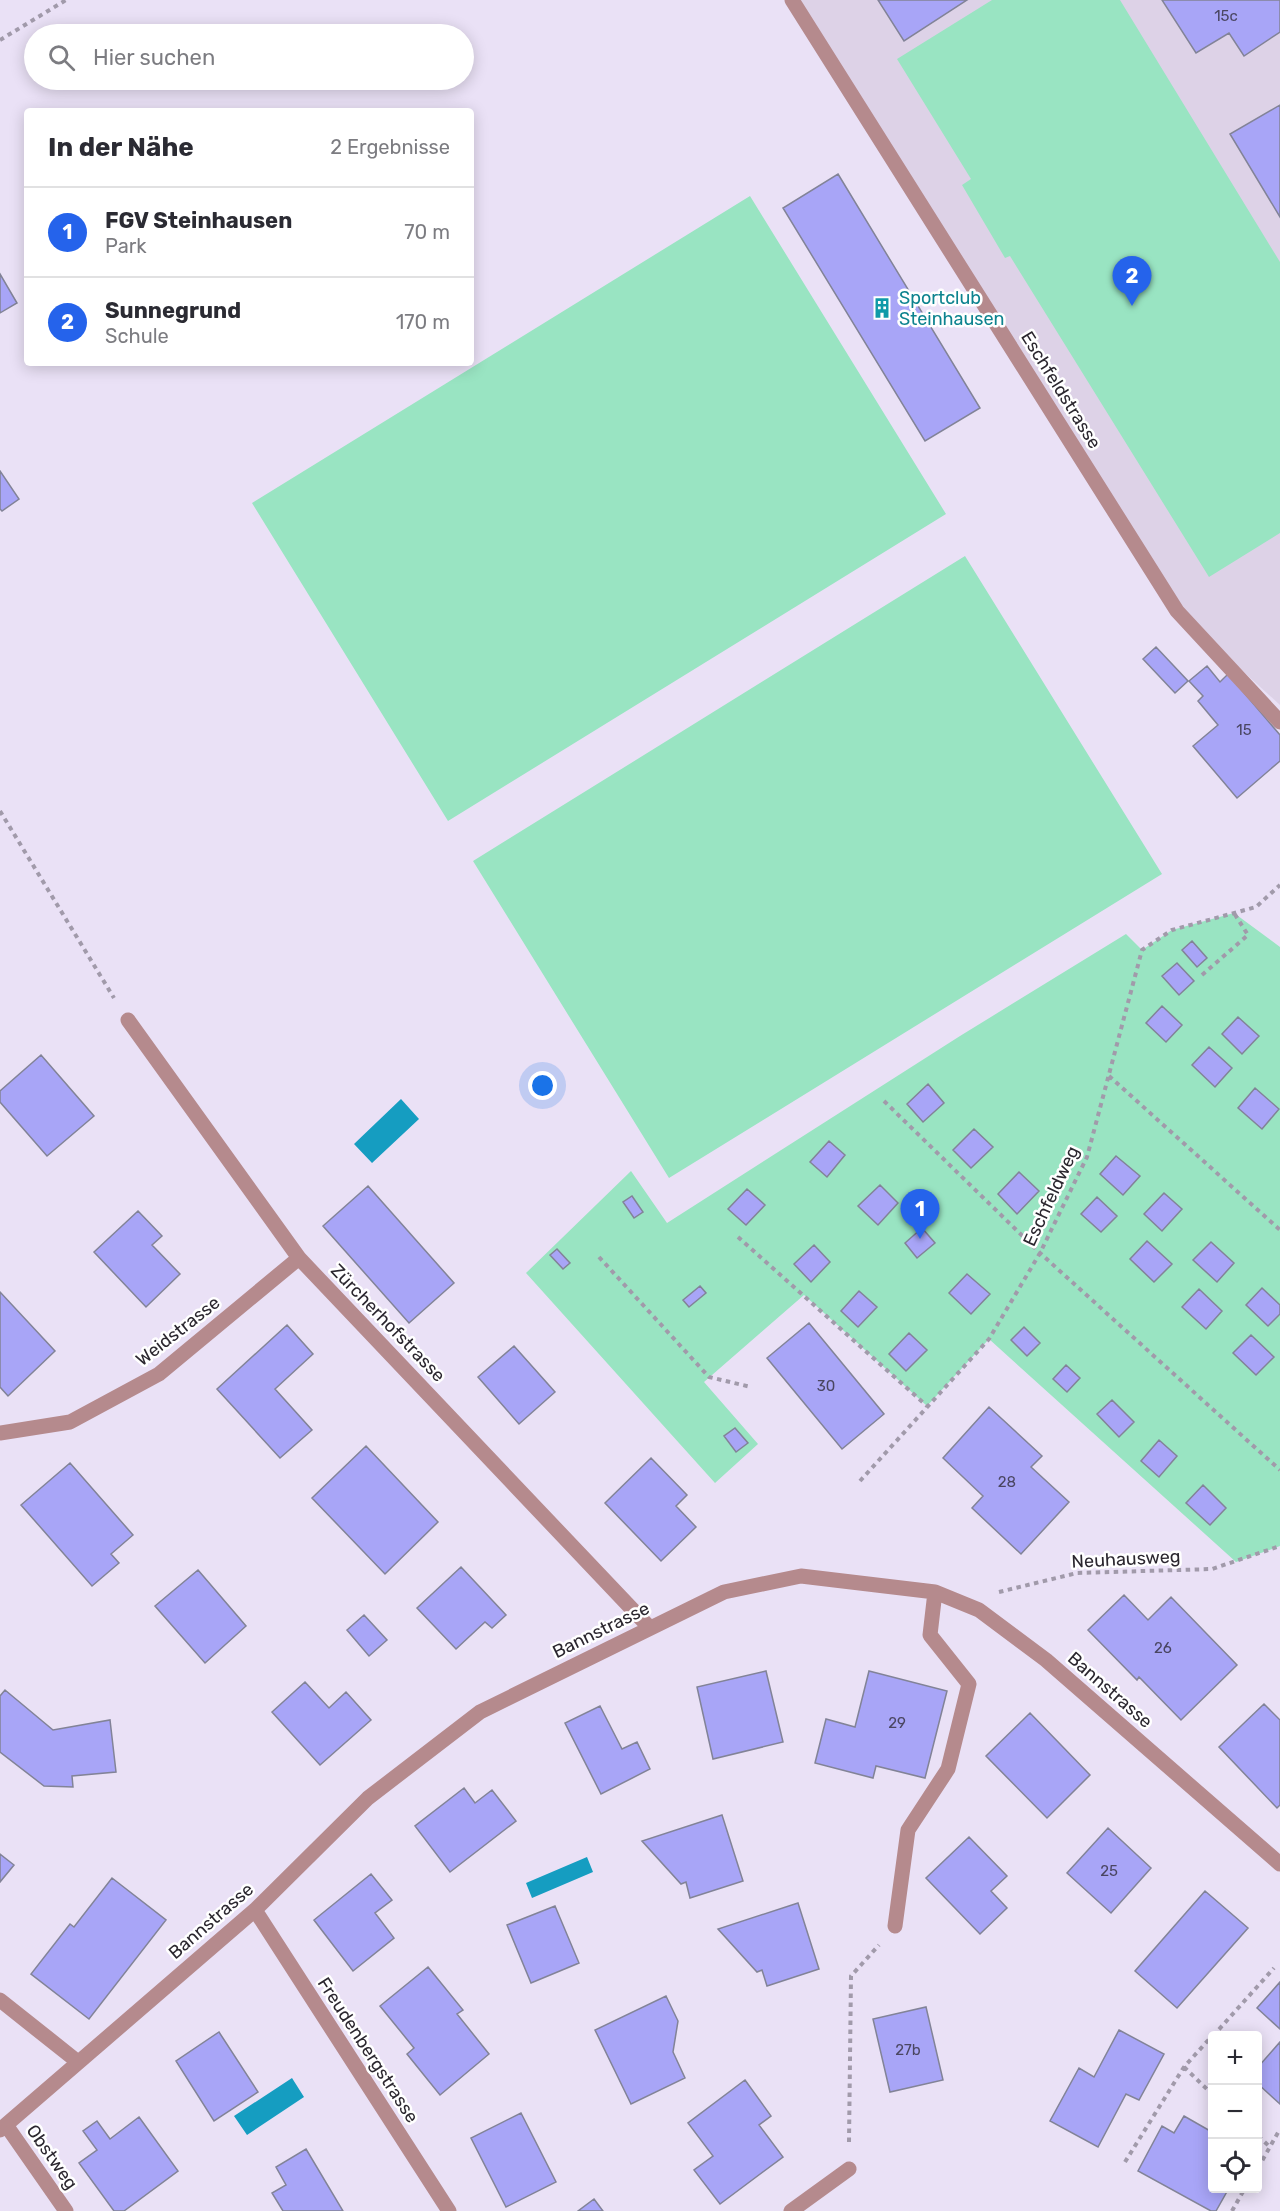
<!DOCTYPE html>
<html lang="de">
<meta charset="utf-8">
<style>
:root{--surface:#fff;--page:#f7f7f7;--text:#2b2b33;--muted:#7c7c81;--line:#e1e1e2;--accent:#2563eb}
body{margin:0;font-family:Rubik,sans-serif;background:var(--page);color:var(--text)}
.controls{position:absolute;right:18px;bottom:18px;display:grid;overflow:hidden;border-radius:6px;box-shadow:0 3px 15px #0003}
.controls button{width:54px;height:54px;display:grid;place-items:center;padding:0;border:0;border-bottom:2px solid var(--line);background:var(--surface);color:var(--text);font:30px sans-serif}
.you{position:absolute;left:543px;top:1086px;width:21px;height:21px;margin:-15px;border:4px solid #fff;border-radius:50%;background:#1a73e8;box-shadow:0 0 0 9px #1a73e833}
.badge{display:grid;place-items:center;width:39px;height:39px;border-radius:50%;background:var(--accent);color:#fff;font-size:20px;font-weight:700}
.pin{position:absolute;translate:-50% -50px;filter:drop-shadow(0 2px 3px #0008)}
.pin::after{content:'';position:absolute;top:32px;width:21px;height:18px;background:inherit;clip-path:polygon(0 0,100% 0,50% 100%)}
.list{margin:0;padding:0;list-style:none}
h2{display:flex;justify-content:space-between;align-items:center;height:78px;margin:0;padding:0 24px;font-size:26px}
h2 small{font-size:20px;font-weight:400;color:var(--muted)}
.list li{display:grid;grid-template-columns:39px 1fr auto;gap:18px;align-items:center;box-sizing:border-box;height:90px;padding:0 24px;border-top:2px solid var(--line)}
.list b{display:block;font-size:22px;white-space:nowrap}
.list p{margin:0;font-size:20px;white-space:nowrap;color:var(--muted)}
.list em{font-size:20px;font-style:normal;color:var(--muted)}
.icon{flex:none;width:33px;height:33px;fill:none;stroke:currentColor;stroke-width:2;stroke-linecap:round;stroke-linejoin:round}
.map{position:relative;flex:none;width:1280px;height:2211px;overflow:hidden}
.search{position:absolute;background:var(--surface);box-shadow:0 3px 15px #0003;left:24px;top:24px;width:450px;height:66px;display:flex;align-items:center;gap:15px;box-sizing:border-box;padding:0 21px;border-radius:33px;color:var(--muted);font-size:22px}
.panel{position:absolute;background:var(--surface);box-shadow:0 3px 15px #0003;left:24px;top:108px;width:450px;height:258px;border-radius:6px}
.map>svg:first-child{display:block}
.education{fill:#ddd2e7}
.green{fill:#99e4c2}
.water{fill:#159dc1}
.building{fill:#a8a5f7;stroke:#828397;stroke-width:1.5}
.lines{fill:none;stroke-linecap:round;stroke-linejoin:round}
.path{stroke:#a19aaa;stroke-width:4;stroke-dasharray:4.5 4.5;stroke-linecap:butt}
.minor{stroke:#b58a8d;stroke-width:15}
.labels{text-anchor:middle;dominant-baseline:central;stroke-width:5;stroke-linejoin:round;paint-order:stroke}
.number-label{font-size:15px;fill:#4a4661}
.culture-label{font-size:18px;fill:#0d838f;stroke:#fff;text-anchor:start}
.street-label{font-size:18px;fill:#2b272f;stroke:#fff}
</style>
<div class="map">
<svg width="1280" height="2211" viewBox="0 0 1280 2211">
<rect width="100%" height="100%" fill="#eae1f6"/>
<path class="education" d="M792,0H1280V705L1177,611Z"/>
<path class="green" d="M992,0H1120L1280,262V533L1209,577L1010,256L1005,258L962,185L971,179L897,59Z
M750,196L946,514L448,821L252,503Z
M965,556L1162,874L669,1178L473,861Z
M1234,913L1280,947V1546L1236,1562L989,1339L927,1406L804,1295L704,1382L758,1444L715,1483L526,1273L631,1171L667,1223L960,1036L1126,934L1142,950L1172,930Z"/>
<path class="water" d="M401,1099L419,1119L372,1163L354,1144Z
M587,1857L593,1872L532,1898L526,1883Z
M292,2078L304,2097L247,2135L234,2116Z"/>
<path class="building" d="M878,0H967L904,41Z
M1162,0H1280V32L1244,56L1229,33L1196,53Z
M1280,105V217L1230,134Z
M838,174L980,408L925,441L783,208Z
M0,274L17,303L0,313Z
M0,471L19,499L2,511L0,509Z
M1156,647L1188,681L1175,693L1143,659Z
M1207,666L1220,682L1228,674L1280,735V761L1237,798L1193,746L1218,725L1198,701L1203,696L1189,681Z
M1192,941L1207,958L1197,967L1182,950Z
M1177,963L1194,981L1179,995L1162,976Z
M1162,1006L1182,1025L1166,1042L1146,1023Z
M1238,1017L1259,1036L1242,1054L1222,1034Z
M1209,1047L1232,1068L1215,1087L1192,1065Z
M41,1055L94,1116L47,1156L0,1102V1091Z
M928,1084L944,1103L923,1122L907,1104Z
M1255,1088L1279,1109L1262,1129L1238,1108Z
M974,1129L993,1147L971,1168L953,1150Z
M829,1141L845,1155L827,1177L810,1162Z
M1116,1156L1140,1176L1123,1195L1100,1174Z
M1019,1172L1039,1191L1017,1214L998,1194Z
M880,1185L898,1203L878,1225L858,1206Z
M368,1186L454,1283L409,1323L323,1226Z
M747,1189L765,1205L746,1225L728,1209Z
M1164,1193L1182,1209L1162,1231L1144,1214Z
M632,1196L643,1212L634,1218L623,1202Z
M1097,1197L1117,1216L1101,1232L1081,1214Z
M138,1211L162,1236L152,1245L180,1274L146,1307L94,1252Z
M922,1228L935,1243L917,1258L905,1243Z
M1147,1241L1172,1264L1154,1282L1130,1259Z
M1211,1242L1234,1263L1217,1282L1193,1260Z
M814,1245L830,1262L811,1282L794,1264Z
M557,1249L570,1263L563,1269L550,1255Z
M967,1274L990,1294L971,1314L949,1293Z
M700,1286L706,1293L689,1307L683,1300Z
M1262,1288L1280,1305V1314L1268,1326L1246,1305Z
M1199,1289L1222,1311L1206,1329L1182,1307Z
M859,1291L877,1307L858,1327L841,1311Z
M0,1292L55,1351L8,1396L0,1387Z
M809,1323L884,1414L842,1449L767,1358Z
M287,1325L313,1354L275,1389L312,1430L280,1458L217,1389Z
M1024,1327L1040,1343L1027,1356L1011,1340Z
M909,1333L927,1350L906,1371L889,1354Z
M1251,1335L1274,1357L1256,1375L1233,1353Z
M514,1346L555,1392L519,1424L478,1377Z
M1066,1365L1080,1378L1067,1392L1053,1379Z
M1112,1400L1134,1422L1119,1437L1097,1414Z
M989,1407L1042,1456L1031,1467L1069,1502L1021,1554L972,1508L983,1496L943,1458Z
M735,1428L748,1443L736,1452L724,1436Z
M1159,1440L1177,1456L1159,1477L1141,1461Z
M366,1446L438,1522L385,1574L312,1498Z
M651,1458L687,1495L676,1506L696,1527L661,1561L605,1503Z
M70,1463L133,1535L111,1554L119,1563L92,1586L21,1505Z
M1203,1485L1226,1508L1210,1525L1186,1503Z
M461,1567L506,1615L492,1628L485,1622L456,1649L417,1608Z
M198,1570L246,1626L205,1663L155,1606Z
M1124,1595L1148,1620L1171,1597L1237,1665L1181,1720L1139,1677L1137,1680L1088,1630Z
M364,1615L387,1640L369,1656L347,1630Z
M766,1671L783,1742L713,1759L697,1687Z
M869,1671L947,1691L925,1778L876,1766L873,1778L815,1763L826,1719L855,1727Z
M305,1682L329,1708L346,1692L371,1720L320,1765L272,1712Z
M5,1690L53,1730L110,1720L116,1772L72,1776L73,1787L44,1786L0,1752V1696Z
M1264,1704L1280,1720V1805L1277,1808L1219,1747Z
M600,1706L622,1749L637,1742L650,1769L601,1794L565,1723Z
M1030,1713L1090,1775L1047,1818L986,1756Z
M464,1788L475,1803L492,1790L516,1821L450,1872L415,1826Z
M722,1815L743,1881L690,1898L686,1882L681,1884L642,1841Z
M1108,1828L1151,1868L1111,1913L1067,1873Z
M969,1837L1007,1876L991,1891L1007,1908L980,1934L926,1878Z
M0,1854L14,1865L0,1882Z
M371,1874L392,1900L375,1913L394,1938L353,1971L314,1920Z
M112,1878L166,1920L89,2019L31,1974L70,1924L74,1927Z
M1205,1891L1248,1928L1177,2008L1135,1971Z
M798,1903L819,1969L767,1986L762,1970L757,1972L718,1929Z
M555,1906L579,1963L531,1983L507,1925Z
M428,1967L463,2010L457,2014L489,2054L440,2095L407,2054L414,2048L380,2006Z
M1280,1982V2029L1257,2008Z
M666,1996L678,2021L673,2052L685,2078L631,2104L595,2030Z
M926,2007L943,2080L890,2092L873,2019Z
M1119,2030L1164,2054L1139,2100L1126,2094L1098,2147L1050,2121L1079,2068L1094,2077Z
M219,2032L258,2092L214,2121L176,2061Z
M1280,2042V2104L1258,2084V2067Z
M745,2080L771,2116L759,2125L783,2157L720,2204L694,2170L713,2156L688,2123Z
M521,2113L556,2182L506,2207L471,2138Z
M1184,2116L1212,2132V2188H1229L1216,2211H1211L1138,2171L1162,2126L1174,2133Z
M139,2117L178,2171L124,2211H114L79,2163L97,2150L83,2131L97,2121L110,2139Z
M306,2149L343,2211H283L272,2193L286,2185L276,2167Z
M594,2199L603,2211H578Z"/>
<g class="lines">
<path class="path" d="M0,40L66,0
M0,811L114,998
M1202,975L1248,935L1234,913
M1109,1076L1280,1230
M884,1101L1040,1253L1280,1470
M738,1237L927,1406
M599,1257L709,1377L751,1387
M860,1481L989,1339L1040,1253L1087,1157L1142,950L1172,930L1256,907L1280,885
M999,1592L1077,1573L1212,1569L1280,1546
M1213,2036L1274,1968
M1184,2067L1212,2094
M1258,2136L1270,2147
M849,2142L851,1976L879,1945
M1125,2162L1184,2067L1212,2036
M1258,2168L1280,2129
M1232,2211L1245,2188"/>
<path class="minor" d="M792,0L1177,611L1280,722
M128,1020L299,1258L650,1628
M0,1433L70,1422L159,1374L299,1258
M255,1910L449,2211
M895,1926L908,1830L948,1769L969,1684L930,1635L935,1592
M0,2000L78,2062
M6,2125L66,2211
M0,2130L255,1910L368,1798L480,1712L724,1592L801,1576L935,1592L979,1610L1046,1660L1280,1864
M791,2211L849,2169"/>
</g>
<defs>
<g id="building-bare" transform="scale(1.62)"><path d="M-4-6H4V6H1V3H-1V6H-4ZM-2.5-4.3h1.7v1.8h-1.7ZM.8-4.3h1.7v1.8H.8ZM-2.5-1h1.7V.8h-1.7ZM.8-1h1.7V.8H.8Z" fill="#0f9aa8" stroke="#fff" stroke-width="2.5" paint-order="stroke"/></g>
</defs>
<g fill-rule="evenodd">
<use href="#building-bare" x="882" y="308"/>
</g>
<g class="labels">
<g class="number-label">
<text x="1226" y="16">15c</text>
<text x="1244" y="730">15</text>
<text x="826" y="1386">30</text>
<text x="1007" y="1482">28</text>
<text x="1163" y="1648">26</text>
<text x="897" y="1723">29</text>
<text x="1109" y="1871">25</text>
<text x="908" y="2050">27b</text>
</g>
<g class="culture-label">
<text x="899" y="298">Sportclub<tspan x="899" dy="21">Steinhausen</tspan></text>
</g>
<g class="street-label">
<text transform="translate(1061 390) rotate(58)">Eschfeldstrasse</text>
<text transform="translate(1051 1196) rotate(-65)">Eschfeldweg</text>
<text transform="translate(388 1323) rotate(46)">Zürcherhofstrasse</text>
<text transform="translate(178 1331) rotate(-38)">Weidstrasse</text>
<text transform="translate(1126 1559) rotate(-3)">Neuhausweg</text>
<text transform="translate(601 1630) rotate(-26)">Bannstrasse</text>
<text transform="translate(1110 1690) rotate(41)">Bannstrasse</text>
<text transform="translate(211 1921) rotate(-41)">Bannstrasse</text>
<text transform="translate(368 2050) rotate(57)">Freudenbergstrasse</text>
<text transform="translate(52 2157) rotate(55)">Obstweg</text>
</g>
</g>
</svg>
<div class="controls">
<button>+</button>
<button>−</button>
<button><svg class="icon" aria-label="locate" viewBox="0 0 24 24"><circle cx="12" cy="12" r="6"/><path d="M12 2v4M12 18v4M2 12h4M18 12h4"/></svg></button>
</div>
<div class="you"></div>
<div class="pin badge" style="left:920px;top:1239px">1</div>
<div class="pin badge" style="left:1132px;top:306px">2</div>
<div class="search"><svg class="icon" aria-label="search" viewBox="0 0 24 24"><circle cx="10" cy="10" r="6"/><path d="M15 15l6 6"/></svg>Hier suchen</div>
<section class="panel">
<h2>In der Nähe<small>2 Ergebnisse</small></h2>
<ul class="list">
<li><span class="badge">1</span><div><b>FGV Steinhausen</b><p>Park</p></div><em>70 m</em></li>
<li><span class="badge">2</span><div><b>Sunnegrund</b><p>Schule</p></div><em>170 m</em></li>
</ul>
</section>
</div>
